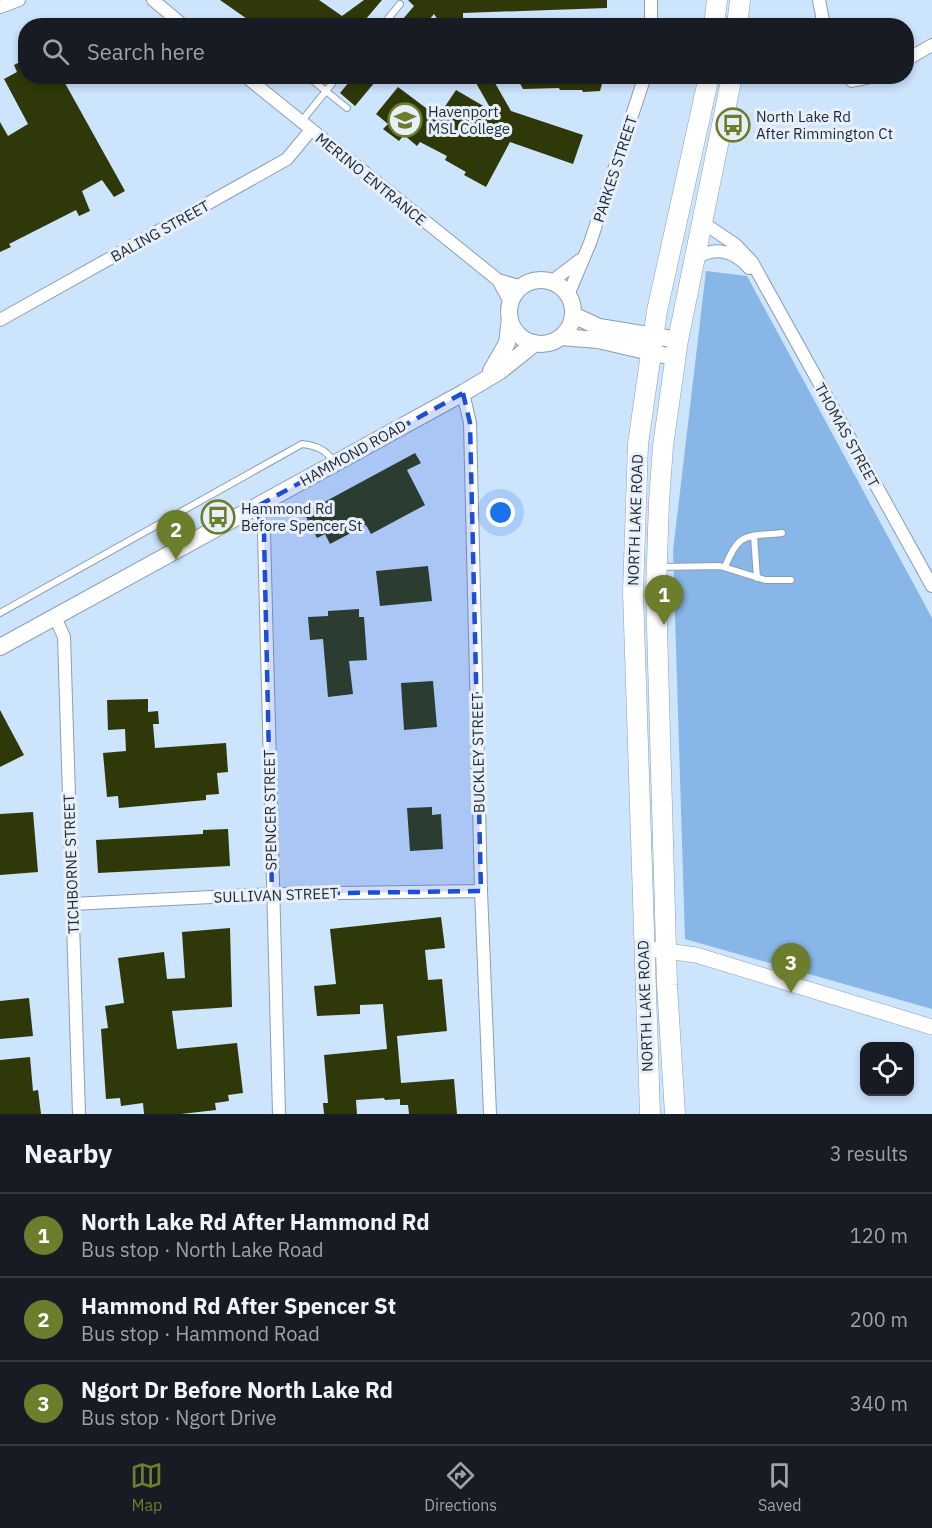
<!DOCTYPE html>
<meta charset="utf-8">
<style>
:root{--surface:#171b24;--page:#242831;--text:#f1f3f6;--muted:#9ea1a6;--line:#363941;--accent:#6c7d2c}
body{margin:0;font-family:"IBM Plex Sans",sans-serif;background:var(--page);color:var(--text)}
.controls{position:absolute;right:18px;bottom:18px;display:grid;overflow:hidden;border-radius:12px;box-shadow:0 3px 9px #0003}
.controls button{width:54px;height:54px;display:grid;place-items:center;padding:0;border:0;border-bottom:2px solid var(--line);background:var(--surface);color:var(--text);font:30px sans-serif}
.you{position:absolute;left:501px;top:513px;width:21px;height:21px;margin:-15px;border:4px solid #fff;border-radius:50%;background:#1a73e8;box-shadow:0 0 0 9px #1a73e833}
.badge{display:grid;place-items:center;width:39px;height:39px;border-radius:50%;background:var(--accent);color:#fff;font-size:20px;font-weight:700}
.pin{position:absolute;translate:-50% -50px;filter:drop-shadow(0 2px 3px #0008)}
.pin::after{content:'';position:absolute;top:32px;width:21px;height:18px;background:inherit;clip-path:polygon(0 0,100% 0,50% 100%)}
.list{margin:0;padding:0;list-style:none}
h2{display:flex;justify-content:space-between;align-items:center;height:78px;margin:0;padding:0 24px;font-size:26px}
h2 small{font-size:20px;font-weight:400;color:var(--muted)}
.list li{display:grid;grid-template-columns:39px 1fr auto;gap:18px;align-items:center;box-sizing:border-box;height:84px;padding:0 24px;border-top:2px solid var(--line)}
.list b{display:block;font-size:22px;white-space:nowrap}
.list p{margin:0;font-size:20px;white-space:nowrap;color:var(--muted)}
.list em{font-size:20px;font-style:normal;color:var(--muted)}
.icon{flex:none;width:33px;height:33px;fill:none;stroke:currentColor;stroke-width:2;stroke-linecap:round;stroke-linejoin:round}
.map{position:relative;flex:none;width:932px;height:1114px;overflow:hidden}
.search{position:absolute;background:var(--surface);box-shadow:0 3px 9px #0003;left:18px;right:18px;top:18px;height:66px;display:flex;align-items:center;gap:15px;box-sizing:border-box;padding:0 21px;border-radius:24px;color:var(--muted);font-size:22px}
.sheet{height:330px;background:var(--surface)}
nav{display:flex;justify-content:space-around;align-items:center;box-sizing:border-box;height:84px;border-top:2px solid var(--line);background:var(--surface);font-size:16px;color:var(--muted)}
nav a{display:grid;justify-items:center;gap:3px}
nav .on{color:var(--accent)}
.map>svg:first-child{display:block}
.green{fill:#88b6e7}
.building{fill:#2f3808}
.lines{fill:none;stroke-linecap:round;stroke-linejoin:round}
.service-casing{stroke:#899eb5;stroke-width:8}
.minor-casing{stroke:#899eb5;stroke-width:14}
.tertiary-casing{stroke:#899eb5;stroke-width:16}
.secondary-casing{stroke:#899eb5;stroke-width:18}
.primary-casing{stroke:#899eb5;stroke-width:21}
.service{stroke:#fff;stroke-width:6}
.minor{stroke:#fff;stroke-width:12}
.tertiary{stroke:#fff;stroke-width:15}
.secondary{stroke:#fff;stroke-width:16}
.primary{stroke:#fff;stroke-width:20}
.marked{fill:#1d4ed8;fill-opacity:0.2;stroke:#1d4ed8;stroke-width:4.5;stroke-dasharray:12 8;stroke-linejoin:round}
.labels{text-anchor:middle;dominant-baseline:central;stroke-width:6;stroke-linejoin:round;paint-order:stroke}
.poi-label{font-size:15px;fill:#1f2831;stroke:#e7f0fa;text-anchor:start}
.street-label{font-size:15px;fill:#1f2831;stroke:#e7f0fa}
</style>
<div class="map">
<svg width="932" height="1114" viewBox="0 0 932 1114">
<rect width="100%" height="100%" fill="#cde4fd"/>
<path class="green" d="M706,271L747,276L932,618V1009L685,939L673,551Z"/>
<path class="building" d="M220,0H319L342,16L364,0H382L360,26H257Z
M408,0H607V8L463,13V24L441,25L434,14L424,26H397L414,6Z
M26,59V76H61L125,191L114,197L102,180L82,191L90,211L79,216L76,210L9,244L11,247L0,252V122L8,136L28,124L4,79L17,72L14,65Z
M354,76H380L355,106L340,93Z
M472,76H491L511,111L583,135L573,164L510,142L486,187L464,175L466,172L445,160L447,156L420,142L417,146L404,135L399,141L383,129L388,124L376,114L398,87L438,117L456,90L492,111Z
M516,76H604L600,91L583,92L582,90H560L559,88L523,89Z
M415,453L421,463L407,470L425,505L371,534L366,525L330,544L325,534L317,538L304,513Z
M428,566L432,601L380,606L376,571Z
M359,609V617H364L367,660L349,661L353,694L328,697L323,639L310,640L308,617L328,616V611Z
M433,681L437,727L404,730L401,683Z
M148,699V712L158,711L159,724H153L155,748L226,743L228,772L217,773L219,794L206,795V800L119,808L118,796L107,797L103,753L126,751L125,729L108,730L107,700Z
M0,710L24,755L0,767Z
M432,807V815L441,814L443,849L410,851L407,808Z
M33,812L38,872L0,875V814Z
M228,829L230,866L98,873L96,840L203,834V830Z
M441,917L445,948L425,950L428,980L442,979L447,1031L397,1036L401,1083L454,1079L457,1114H409L408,1105H400V1099L385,1100L384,1098L356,1100L357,1114H324L323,1103H328L324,1055L387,1049L383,1004L360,1005V1014L317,1016L314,986L336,984L330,929Z
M230,928L232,1007L172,1011L177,1049L237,1043L243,1093L228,1095L229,1101L215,1103L216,1110L181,1114H144L143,1103L121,1106L120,1098L106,1099L101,1029L108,1028L105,1006L124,1003L118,958L164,952L167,979L185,978L182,932Z
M29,998L33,1036L0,1039V1001Z
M30,1057L33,1091L38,1090L41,1114H0V1060Z"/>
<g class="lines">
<g class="service-casing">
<path id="service" d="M613,25L651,24
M382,26L400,4
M307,76L347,108
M301,122L338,76
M754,536L757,578
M660,567L720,566L765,580H791
M725,567C739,531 746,537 782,533
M0,613L302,444C318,446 326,450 335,463"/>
</g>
<g class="minor-casing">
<path id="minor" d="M153,0L184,26
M819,0L824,26
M0,7L19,0
M651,26V0
M906,60L932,45
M245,76L498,280L522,287
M847,76L852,81L876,76
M702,222L736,245L752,262L932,586
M695,259C714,246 734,250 749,268
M498,280L511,304
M551,282L580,260
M568,295L590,243L645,76
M0,320L287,159L310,131
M463,393L470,423L481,891L490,1114
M256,507L264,533L279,1114
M55,617L64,637L79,1114
M72,904L272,894L481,891"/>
</g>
<g class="tertiary-casing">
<path id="tertiary" d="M643,948L696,955L932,1027"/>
</g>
<g class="secondary-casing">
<path id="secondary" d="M509 312a32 32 0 1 1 64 0a32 32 0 1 1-64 0Z
M573,315L599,327L678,340
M561,337L598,340L676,358
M491,371L507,343L510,318
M0,647L463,393L500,371L535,343"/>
</g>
<g class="primary-casing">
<path id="primary" d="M714,26L717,0
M737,26L740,0
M650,1114L633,592L638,444L657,311L709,76
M675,1114L667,985L656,591L659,501L663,446L678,340L732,76"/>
</g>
<use href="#service" class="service"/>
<use href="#minor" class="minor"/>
<use href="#tertiary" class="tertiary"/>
<use href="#secondary" class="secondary"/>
<use href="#primary" class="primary"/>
</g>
<path class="marked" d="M463,393L470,423L481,891L272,894L264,533L256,507Z"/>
<defs>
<g id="school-ring" transform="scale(1.725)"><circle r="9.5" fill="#e7f0fa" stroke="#6c7d2c" stroke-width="1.5"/><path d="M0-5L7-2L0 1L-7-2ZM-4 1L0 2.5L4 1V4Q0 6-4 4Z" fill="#6c7d2c"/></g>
<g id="bus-ring" transform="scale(1.725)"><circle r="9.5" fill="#e7f0fa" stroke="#6c7d2c" stroke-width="1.5"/><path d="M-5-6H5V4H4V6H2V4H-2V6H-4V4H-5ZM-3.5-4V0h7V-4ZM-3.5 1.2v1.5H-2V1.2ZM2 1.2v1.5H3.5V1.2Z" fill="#6c7d2c"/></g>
</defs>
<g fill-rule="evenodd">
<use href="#school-ring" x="405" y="120"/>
<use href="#bus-ring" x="733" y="125"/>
<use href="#bus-ring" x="218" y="517"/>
</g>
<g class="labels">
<g class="poi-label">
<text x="428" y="111">Havenport<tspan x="428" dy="17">MSL College</tspan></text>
<text x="756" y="116">North Lake Rd<tspan x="756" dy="17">After Rimmington Ct</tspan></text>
<text x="241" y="508">Hammond Rd<tspan x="241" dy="17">Before Spencer St</tspan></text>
</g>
<g class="street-label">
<text transform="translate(615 169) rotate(-72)">PARKES STREET</text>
<text transform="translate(371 179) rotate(39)">MERINO ENTRANCE</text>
<text transform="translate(160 231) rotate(-29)">BALING STREET</text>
<text transform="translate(847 435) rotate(61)">THOMAS STREET</text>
<text transform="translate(353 453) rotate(-29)">HAMMOND ROAD</text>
<text transform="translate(635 520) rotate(-88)">NORTH LAKE ROAD</text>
<text transform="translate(478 753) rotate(-91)">BUCKLEY STREET</text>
<text transform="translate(270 810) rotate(-91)">SPENCER STREET</text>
<text transform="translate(71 864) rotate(-92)">TICHBORNE STREET</text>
<text transform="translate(276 895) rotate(-2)">SULLIVAN STREET</text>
<text transform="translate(645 1006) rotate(-92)">NORTH LAKE ROAD</text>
</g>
</g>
</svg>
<div class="controls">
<button><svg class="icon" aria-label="locate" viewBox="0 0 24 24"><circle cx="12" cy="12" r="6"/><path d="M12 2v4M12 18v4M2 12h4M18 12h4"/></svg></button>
</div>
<div class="you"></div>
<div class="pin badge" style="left:664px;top:625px">1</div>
<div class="pin badge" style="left:176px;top:560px">2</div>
<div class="pin badge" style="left:791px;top:993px">3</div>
<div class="search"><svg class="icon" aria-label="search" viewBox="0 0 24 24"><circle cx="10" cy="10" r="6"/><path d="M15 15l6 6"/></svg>Search here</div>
</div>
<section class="sheet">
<h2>Nearby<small>3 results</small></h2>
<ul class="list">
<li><span class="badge">1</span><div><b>North Lake Rd After Hammond Rd</b><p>Bus stop · North Lake Road</p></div><em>120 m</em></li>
<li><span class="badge">2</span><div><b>Hammond Rd After Spencer St</b><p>Bus stop · Hammond Road</p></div><em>200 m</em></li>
<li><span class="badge">3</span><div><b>Ngort Dr Before North Lake Rd</b><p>Bus stop · Ngort Drive</p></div><em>340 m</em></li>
</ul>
</section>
<nav>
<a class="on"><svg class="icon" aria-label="map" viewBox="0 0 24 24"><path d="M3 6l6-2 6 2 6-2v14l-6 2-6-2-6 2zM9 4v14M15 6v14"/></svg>Map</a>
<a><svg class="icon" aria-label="directions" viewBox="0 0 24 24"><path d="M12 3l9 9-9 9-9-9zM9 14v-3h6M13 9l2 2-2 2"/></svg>Directions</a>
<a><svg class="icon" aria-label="saved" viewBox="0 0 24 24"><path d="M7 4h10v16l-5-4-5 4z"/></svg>Saved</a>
</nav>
